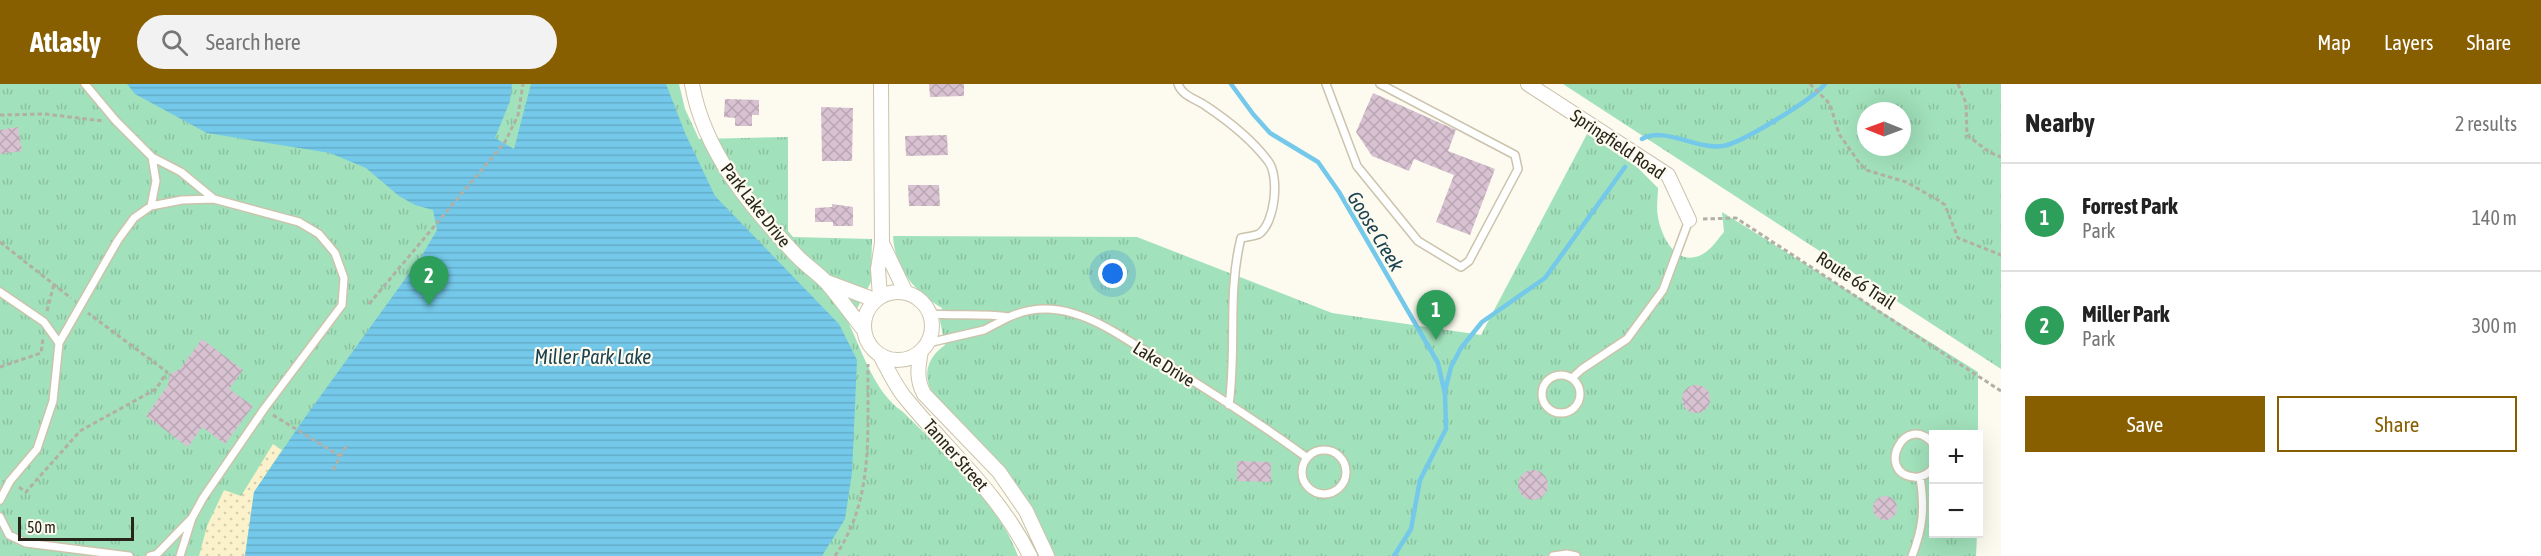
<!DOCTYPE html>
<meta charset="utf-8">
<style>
:root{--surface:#fff;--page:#f2f2f2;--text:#222;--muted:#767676;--line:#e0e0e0;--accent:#885f00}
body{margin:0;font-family:"Asap Condensed",sans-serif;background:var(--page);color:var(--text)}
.controls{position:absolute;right:18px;bottom:18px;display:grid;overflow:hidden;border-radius:0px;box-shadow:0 6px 24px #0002}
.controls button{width:54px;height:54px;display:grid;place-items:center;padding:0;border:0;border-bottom:2px solid var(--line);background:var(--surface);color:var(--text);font:30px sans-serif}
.compass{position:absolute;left:1857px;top:18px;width:54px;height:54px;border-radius:50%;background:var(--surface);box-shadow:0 6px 24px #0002;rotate:271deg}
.scale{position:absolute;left:18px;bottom:15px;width:116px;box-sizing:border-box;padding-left:6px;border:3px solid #28251b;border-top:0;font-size:16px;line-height:21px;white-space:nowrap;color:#28251b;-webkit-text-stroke:4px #fdfaf0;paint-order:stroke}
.you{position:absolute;left:1113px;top:190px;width:21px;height:21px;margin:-15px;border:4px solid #fff;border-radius:50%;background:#1a73e8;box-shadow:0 0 0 9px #1a73e833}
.badge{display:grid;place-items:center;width:39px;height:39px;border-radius:50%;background:var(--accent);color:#fff;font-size:20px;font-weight:700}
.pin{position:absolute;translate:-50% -50px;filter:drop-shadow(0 2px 3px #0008)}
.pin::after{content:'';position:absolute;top:32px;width:21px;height:18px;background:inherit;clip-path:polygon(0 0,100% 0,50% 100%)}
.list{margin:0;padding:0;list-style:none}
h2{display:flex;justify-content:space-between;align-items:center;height:78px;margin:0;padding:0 24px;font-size:26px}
h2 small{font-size:20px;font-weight:400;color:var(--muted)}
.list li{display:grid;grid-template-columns:39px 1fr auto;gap:18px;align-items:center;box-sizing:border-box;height:108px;padding:0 24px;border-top:2px solid var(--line)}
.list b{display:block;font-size:22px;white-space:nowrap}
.list p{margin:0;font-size:20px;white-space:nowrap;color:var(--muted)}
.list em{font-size:20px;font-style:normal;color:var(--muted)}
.actions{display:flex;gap:12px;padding:18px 24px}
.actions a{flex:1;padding:14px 0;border:2px solid var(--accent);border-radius:0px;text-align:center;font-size:21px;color:var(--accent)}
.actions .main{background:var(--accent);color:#fff}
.icon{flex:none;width:33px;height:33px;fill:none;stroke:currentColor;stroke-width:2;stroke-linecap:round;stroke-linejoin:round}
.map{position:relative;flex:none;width:2001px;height:472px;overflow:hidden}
header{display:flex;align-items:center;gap:36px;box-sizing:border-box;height:84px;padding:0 30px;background:var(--accent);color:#fff}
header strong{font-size:28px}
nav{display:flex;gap:33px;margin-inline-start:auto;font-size:21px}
.search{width:420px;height:54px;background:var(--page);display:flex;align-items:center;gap:15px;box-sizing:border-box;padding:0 21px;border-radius:33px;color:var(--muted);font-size:22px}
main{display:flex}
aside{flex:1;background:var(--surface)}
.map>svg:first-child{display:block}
.grass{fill:url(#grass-tufts);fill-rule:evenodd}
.sand{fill:url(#sand-dots)}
.water{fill:url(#water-rules)}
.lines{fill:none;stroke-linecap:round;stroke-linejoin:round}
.stream{stroke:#74c9ea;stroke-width:4.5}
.building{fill:url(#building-cross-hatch)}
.service-casing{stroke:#cbc3ab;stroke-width:10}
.minor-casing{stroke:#cbc3ab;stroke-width:16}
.path{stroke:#b2afa5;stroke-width:3;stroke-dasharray:4.5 3;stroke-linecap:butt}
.service{stroke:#fff;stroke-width:7}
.minor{stroke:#fff;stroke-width:14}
.labels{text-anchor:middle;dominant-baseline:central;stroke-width:4.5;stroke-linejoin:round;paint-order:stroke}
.street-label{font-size:18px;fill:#28251b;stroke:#fdfaf0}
.water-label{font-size:20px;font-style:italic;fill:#1b4250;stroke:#fdfaf0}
</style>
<header>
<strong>Atlasly</strong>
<div class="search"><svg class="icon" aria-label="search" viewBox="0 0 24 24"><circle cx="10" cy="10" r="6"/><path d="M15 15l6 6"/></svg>Search here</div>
<nav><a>Map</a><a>Layers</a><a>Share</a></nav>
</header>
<main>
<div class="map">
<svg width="2001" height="472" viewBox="0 0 2001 472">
<defs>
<pattern id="grass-tufts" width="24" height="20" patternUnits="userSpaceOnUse" patternTransform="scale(1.5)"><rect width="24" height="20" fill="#a1e1bb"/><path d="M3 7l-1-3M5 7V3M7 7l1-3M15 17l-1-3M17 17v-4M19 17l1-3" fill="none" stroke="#8bc1a0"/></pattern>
<pattern id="sand-dots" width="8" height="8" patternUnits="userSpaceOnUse" patternTransform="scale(1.5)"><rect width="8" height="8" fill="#fbf1cb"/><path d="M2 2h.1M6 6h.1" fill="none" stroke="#d7ceae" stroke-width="1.8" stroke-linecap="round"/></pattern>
<pattern id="water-rules" width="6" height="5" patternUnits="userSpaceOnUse" patternTransform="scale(1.5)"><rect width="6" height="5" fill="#74c9ea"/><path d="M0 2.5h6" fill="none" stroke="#64acc8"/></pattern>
<pattern id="building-cross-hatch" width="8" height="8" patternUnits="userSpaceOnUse" patternTransform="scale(1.5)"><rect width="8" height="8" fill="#d8c1d1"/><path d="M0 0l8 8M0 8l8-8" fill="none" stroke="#b9a6b3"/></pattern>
</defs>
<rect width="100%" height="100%" fill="#fdfaf0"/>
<path class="grass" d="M0,0H679L685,25L699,55L788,53V147L793,153L872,155L871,198L849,240C863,269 875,309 902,327C946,371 995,413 1018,472H0Z
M1563,0H2001V285ZM1866,27H1902V63H1866Z
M1587,50L1637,83L1658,104C1658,113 1656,124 1658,133C1661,152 1676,183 1701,171C1711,166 1717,156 1724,148L1722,128L1978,288V350H1934V450H1977L1976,472H1053L1040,439L1012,395L934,312C922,293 926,274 945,261L940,237L942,224C914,207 895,185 893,152L1137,153L1332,229L1481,251Z"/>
<path class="sand" d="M273,360L282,366L254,408L245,472H199L207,442L224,406L241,412Z"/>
<path class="water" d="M127,0H512L510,17L495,54L514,65L531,0H666L685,49L715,112L839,240L857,276L852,389L845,435L822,472H245L254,408L301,339L421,173L437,146L433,126L415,121L399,112L366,84L330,69L207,49L135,10Z"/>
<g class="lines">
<path class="stream" d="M1231,0L1253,30L1270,49L1318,78L1339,108L1438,279L1445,310L1446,345L1420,396L1411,445L1394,472
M1642,55C1665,42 1696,66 1723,62C1742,59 1813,15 1825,0
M1445,307L1451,283L1461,264L1482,238L1545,194L1625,83"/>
</g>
<path class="building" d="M929,0H964V12L930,13Z
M1373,9L1456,46L1448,67L1495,85L1470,151L1436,138L1454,91L1414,75L1409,87L1372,72L1356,48Z
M725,15L759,16V31H752V42H735V34L724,33Z
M821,23L853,24L852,77H822Z
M18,43L22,67L0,70V46Z
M947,51L948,71L906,72L905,52Z
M908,101H939L940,122H909Z
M832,120L853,123V142H833V138H815V124L832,123Z
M202,255L243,286L229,305L253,322L225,360L202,343L188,363L146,332L168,301L170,290L180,285Z
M1682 315a14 14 0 1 1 28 0a14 14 0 1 1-28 0Z
M1237,377L1271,378V398L1237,397Z
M1518 401a15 15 0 1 1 30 0a15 15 0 1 1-30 0Z
M1873 424a12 12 0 1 1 24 0a12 12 0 1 1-24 0Z"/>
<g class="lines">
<g class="service-casing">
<path id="service" d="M85,0L116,37L152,73L181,88L214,115L299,138L319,150L335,169L344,194L342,221L264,325L203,414L192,434L180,472
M1178,0C1182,12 1196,15 1206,22C1227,36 1253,57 1268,77C1280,92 1275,139 1259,150C1254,152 1246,153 1241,154C1227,209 1237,265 1229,321
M1326,0L1357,82L1418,157L1461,183L1469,177L1518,85L1515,71L1380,0
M151,122L156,97L152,73
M0,208L44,238L59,259
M1009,233C1029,224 1051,223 1072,229C1101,237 1127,256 1153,272C1205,304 1257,337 1306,373
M928,259L984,246L1009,233C983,229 957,232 930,230
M1542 310a19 19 0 1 1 38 0a19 19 0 1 1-38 0Z
M1572,294L1582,285L1627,255L1663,206L1689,136
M1934,361C1906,325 1874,389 1914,393C1922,394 1929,389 1934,383
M1302 388a22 22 0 1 1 44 0a22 22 0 1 1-44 0Z
M0,416L10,397L37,365L53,317L59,259L118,156L134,134L151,122L182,116L214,115
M0,433L9,451L26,459L129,472
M150,472L157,470L190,436
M1553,472L1567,470L1576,472
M1912,472C1923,444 1925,423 1920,393"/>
</g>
<g class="minor-casing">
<path id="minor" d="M692,0C704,68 750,122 796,171C805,181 818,189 827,199C840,214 852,231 864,246
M1528,0L1668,91L1689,136
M882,159L906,209
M827,198L875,216
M864 242a34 34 0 1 1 68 0a34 34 0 1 1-68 0Z
M880,213L878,185L882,159L881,0
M921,267C918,283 916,295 924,310L999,388L1026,427L1047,472
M880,271C887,284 894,299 903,311C946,365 999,409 1030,472"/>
</g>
<path class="path" d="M1810,0L1830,20L1839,50L1858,77L1866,86L1906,98L1938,116L1945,121L1958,154L2001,171
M1958,0L1966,19L1967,51L1989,68L2001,73
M0,31L45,30L103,37
M1703,135L1736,134L2001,307
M0,158L71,214
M369,220L505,58L518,31L523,0
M47,227L54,200
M0,283L41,269L43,254
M273,331L340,372
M333,386L347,360
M19,403L26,408L80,347L156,305L167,288L88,229
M835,472C875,415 867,346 868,280"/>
<use href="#service" class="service"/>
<use href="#minor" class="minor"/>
</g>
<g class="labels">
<g class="street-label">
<text transform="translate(1618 60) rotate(34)">Springfield Road</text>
<text transform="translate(756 121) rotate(52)">Park Lake Drive</text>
<text transform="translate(1856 196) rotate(33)">Route 66 Trail</text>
<text transform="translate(1164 280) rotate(32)">Lake Drive</text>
<text transform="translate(956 371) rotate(49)">Tanner Street</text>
</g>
<g class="water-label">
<text transform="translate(1376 147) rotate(59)">Goose Creek</text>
<text x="593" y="272">Miller Park Lake</text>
</g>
</g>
</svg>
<div class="controls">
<button>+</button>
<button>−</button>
</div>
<svg class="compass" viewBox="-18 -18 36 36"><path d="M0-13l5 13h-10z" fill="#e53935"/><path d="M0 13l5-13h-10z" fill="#767676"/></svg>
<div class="scale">50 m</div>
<div class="you"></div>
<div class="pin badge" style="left:1436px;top:256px;background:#2e9e5b">1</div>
<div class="pin badge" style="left:429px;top:222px;background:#2e9e5b">2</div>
</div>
<aside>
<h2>Nearby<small>2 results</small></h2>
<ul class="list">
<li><span class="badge" style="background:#2e9e5b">1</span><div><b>Forrest Park</b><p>Park</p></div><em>140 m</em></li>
<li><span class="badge" style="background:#2e9e5b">2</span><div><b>Miller Park</b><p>Park</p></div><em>300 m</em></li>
</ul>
<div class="actions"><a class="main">Save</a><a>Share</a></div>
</aside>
</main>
